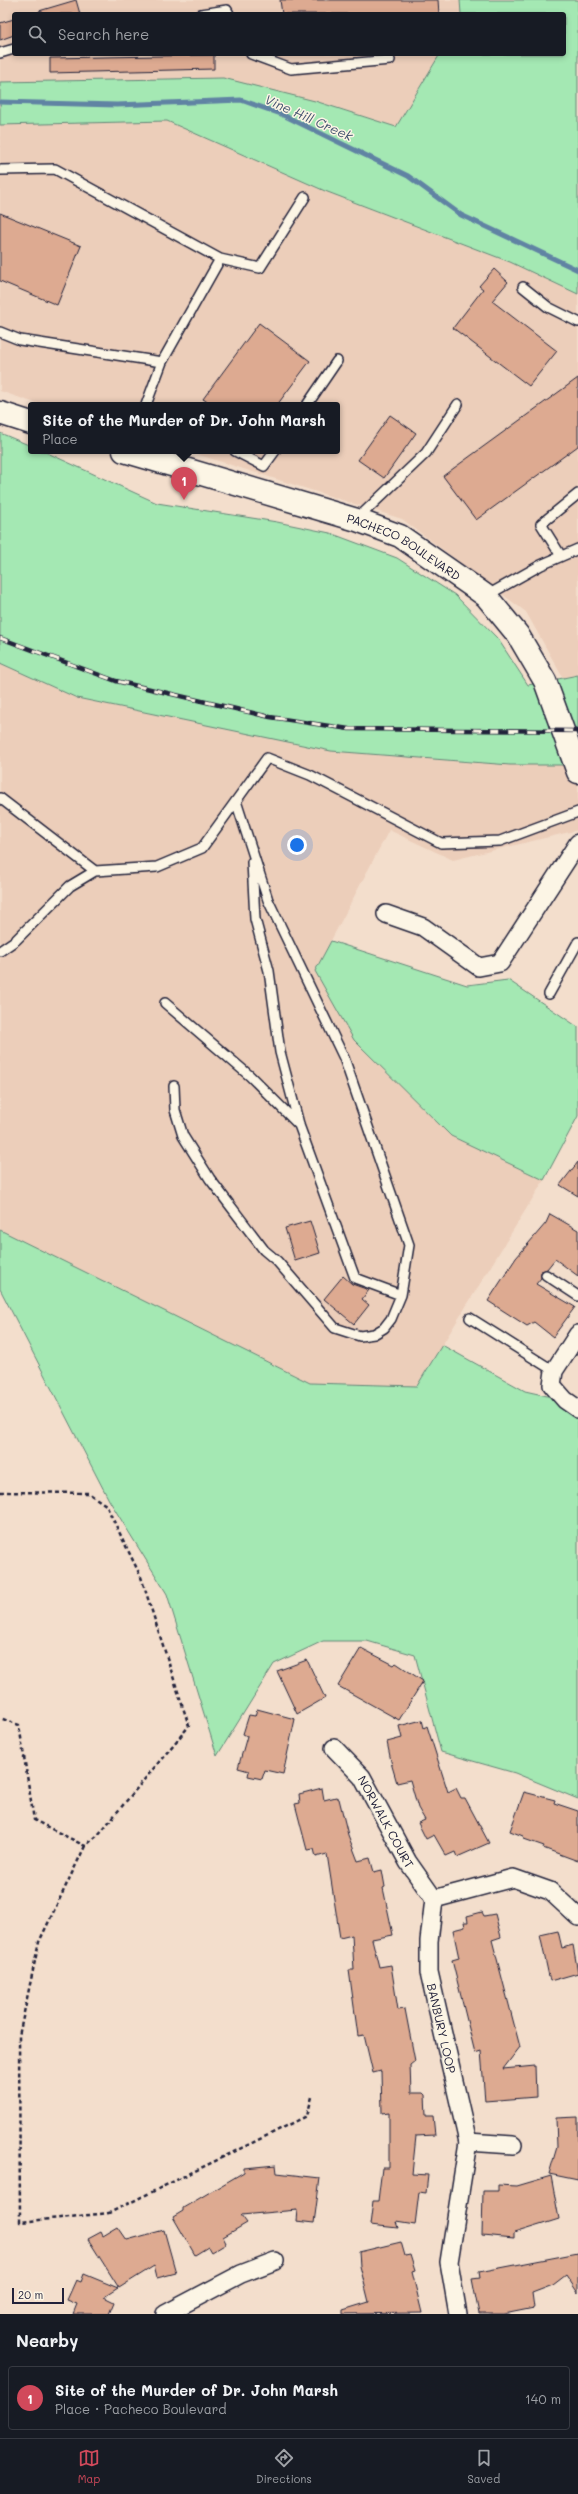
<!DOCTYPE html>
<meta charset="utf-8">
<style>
:root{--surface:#171b24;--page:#242831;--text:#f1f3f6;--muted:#9ea1a6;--line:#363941;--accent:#d1495b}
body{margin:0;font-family:Mali,sans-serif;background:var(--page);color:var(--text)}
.scale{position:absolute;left:12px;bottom:10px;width:52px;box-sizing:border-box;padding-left:4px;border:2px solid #22223b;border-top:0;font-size:11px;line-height:14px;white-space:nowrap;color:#22223b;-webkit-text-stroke:3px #fcf5e5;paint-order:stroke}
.you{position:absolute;left:297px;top:845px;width:14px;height:14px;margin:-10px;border:3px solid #fff;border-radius:50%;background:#1a73e8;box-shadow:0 0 0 6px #1a73e833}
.badge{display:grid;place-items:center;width:26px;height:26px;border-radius:50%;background:var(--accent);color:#fff;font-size:13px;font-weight:700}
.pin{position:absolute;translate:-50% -33px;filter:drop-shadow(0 1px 2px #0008)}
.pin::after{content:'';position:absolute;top:21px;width:14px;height:12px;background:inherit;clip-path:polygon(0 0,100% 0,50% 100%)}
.popup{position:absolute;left:28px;top:402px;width:312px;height:52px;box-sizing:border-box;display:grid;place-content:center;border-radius:4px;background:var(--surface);filter:drop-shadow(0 1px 3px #0005);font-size:13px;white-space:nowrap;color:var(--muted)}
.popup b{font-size:15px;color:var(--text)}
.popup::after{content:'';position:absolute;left:50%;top:100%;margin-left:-8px;border:8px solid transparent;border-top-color:var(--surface)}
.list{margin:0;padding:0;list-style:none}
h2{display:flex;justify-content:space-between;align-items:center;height:52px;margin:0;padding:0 16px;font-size:17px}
h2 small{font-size:13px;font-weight:400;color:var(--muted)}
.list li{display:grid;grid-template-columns:26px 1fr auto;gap:12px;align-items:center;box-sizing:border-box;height:64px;margin:0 8px 8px;padding:0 8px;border:1px solid var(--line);border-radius:4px}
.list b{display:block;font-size:15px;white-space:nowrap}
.list p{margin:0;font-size:13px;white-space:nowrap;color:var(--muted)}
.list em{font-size:13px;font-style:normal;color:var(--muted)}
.icon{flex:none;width:22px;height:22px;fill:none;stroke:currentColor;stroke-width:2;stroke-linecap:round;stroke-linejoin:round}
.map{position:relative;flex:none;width:578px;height:2314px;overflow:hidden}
.search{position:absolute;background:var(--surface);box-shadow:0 2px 6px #0003;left:12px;right:12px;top:12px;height:44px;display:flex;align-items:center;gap:10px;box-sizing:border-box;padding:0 14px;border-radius:4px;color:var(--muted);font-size:15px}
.sheet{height:124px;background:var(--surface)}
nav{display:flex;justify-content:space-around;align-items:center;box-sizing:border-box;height:56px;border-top:1px solid var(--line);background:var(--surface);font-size:11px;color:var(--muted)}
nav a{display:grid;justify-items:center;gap:2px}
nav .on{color:var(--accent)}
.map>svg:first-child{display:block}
.built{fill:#ecceba}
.green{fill:#a4e8b3;stroke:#638577}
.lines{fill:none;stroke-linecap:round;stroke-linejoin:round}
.stream{stroke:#6083a3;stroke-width:5}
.building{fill:#ddaa91;stroke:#22223b}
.service-casing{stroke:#22223b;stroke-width:12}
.minor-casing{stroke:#22223b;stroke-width:20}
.secondary-casing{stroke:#22223b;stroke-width:25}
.path{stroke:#22223b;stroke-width:2.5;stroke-dasharray:4 3;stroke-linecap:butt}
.service{stroke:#fcf5e5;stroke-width:9}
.minor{stroke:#fcf5e5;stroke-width:17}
.secondary{stroke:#fcf5e5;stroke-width:22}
.rail-casing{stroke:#22223b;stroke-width:4.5}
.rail{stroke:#fcf5e5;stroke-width:3;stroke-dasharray:9;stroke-linecap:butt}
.labels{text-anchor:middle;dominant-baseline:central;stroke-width:3;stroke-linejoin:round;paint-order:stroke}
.street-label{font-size:12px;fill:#22223b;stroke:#fcf5e5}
.water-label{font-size:13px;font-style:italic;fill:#41536f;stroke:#fcf5e5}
</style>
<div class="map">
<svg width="578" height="2314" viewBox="0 0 578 2314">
<rect width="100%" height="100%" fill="#f3decc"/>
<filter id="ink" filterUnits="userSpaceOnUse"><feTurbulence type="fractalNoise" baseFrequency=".025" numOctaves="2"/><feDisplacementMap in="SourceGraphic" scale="8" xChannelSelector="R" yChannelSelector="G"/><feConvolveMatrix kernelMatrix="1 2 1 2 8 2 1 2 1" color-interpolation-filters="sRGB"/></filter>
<g filter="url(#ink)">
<path class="built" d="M0,0H460L461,14H14V54H440L396,127L315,101L223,78L0,82Z
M167,121L325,191L510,262L578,294V675L563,678L526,612L402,519L187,451H337V405H41L0,391V125Z
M0,663L77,698L331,751L510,765H575L578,772V830L453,860L389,830L315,971L451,1136L544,1180L417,1386L310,1383L0,1230Z"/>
<path class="green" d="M460,0H578V294L510,262L325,191L167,121L0,125V82L223,78L315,101L396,127L440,54H564V14H461Z
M0,433L31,446V451H43L157,503L277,522L330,533L397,558L455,595L498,639L528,685L578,675V772L575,765H510L331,751L77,698L0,663Z
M331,941L467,985L508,980L578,1027V1116L544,1180L451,1136L354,1040L315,971Z
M0,1230L310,1383L417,1386L442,1345L525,1391L565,1400L578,1409V1799L515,1773L441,1752L415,1655L367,1641H323L274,1664L217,1756L167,1594L109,1500L0,1289Z"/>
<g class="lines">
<path class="stream" d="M0,102L117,105L241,100L281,114L408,176L461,215L578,270"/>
</g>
<path class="building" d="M76,0L80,14H39V11Z
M280,0H438L439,14H282Z
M14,19V35L0,40V23Z
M214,55V69L50,73V58Z
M0,213L81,246L57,305L0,281Z
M494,269L508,282L492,301L557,351L529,386L453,328L483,289L479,286Z
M259,323L310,361L277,405H212L203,399Z
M578,378V446L476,520L443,476Z
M390,415L416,433L384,478L358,460Z
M578,1162V1196L560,1185Z
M550,1214L578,1230V1276L555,1259L547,1269L541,1271V1278L536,1284L575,1307L553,1337L534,1322L527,1326L488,1301L516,1258L546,1223Z
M310,1221L320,1253L295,1261L285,1228Z
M343,1276L352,1284L369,1290L362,1299L369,1305L354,1324L324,1299Z
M361,1648L394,1665L396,1663L423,1681L399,1720L338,1686Z
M307,1660L325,1698L297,1714L277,1671Z
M257,1709L295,1719L283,1774L265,1770L262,1779L248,1776L249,1771L238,1768L247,1736L243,1734L249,1715L255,1716Z
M422,1720L424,1728L427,1726L448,1792L456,1788L461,1798H465L489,1843L457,1857L455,1852L446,1856L434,1835L426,1839L418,1823L425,1820L418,1808L410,1780L397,1783L392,1766L387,1742L402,1738L399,1726Z
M322,1788L324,1800L336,1797L339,1799L348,1835L358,1861L370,1858L374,1872L382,1870L385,1887L383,1888L393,1935L372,1939L379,1967L391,1965L398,2010L405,2009L415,2061L410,2065L411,2093H423L425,2095L426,2116H433L435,2135L416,2136L412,2174L428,2175L426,2193L419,2192L415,2225L396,2222L398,2228L370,2225L373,2201H378L382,2168H389V2112L382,2113L381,2071L373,2073L364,2035L358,2036L349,1970H354L352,1935L340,1938L327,1854L316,1857L314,1849L307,1850L295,1804L300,1803L299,1794Z
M524,1792L555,1800L554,1803L578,1811V1861L543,1848L544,1846L524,1839L523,1836L510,1831Z
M482,1912L484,1916L495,1914L501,1937L492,1940L520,2047L503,2069L535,2066L536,2097L485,2101L481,2051L475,2053L452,1960L459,1958L453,1930L465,1927L464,1922H468L467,1916Z
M558,1931L562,1948L573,1945L578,1973L550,1981L540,1935Z
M578,2117V2180L549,2174L557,2147L556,2118Z
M276,2165L277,2173L320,2178L314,2223L296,2221L297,2210L241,2215L247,2223L223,2237L226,2243L211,2252L208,2247L195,2255L173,2217L183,2211V2208L244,2172V2168Z
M551,2176L559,2219L514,2233V2238L482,2235L483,2191H498V2185L517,2186Z
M118,2227L127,2240L164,2230L176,2273L157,2278L154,2266L119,2288L88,2239L101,2232L103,2236Z
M401,2242L405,2256L410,2255L415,2271L412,2272L422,2313L343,2314V2310L369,2302L360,2266L359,2252Z
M578,2253V2293L566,2275L553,2285L532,2293L534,2308L504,2314H479L472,2279L480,2278L479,2272Z
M84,2274L118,2288L104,2297L114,2302L109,2314H73L77,2304L67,2300L76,2280L81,2282Z"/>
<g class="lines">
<g class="service-casing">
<path id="service" d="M201,14L227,10L229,14
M0,53L14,49
M251,54L291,69L390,60
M0,170L55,169L220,259L260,268L305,197
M523,287L548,307L578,322
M0,332L20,340L162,362
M146,405L162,362L220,259
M307,405L337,361
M235,451L264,466L275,451
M357,519L426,453L458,404
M561,556L541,524L578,494
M486,596L541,565L578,549
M0,798L95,871L157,867L202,848L267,758L310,775L441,843L500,841L578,812
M252,862L255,919L269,971L280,1052L299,1124
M0,951L16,940L70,886L95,871
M549,994L578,942
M165,1003L250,1076L299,1125L355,1278L401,1295L409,1245L344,1058L268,900L236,801
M174,1086L175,1110L183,1136L210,1179L264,1250L277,1261L335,1328L360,1336L374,1334L384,1328L391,1319L401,1295
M546,1275L578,1296
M470,1318L554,1371"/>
</g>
<g class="minor-casing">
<g id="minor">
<path d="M386,914L423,927L479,967L500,963L578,843"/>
<path d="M578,1334L554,1371L552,1385L565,1400L578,1409"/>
<path id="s1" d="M334,1748L362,1777L408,1862L434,1899"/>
<path id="s2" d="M434,1899L429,1941V1972L468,2142L449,2262L458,2314"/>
<path d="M434,1899L513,1878L550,1891L578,1917"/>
<path d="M468,2142L513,2145"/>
<path d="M165,2314L241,2274L275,2261"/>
</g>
</g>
<g class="secondary-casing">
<g id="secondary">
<path d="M0,413L31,423"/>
<path id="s3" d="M124,451L357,520L400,536L472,586L486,596L518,635L545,681L578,772"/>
</g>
</g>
<path class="path" d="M0,1492L88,1493L106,1505L141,1577L189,1726L98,1835L85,1846L34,1820L19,1725L0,1718
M85,1846L39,1942L19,2036L20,2222L109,2213L307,2116L312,2097"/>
<use href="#service" class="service"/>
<use href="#minor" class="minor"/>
<use href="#secondary" class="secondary"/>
<g class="rail-casing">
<path id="rail" d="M0,638L116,681L270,717L349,729L578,731"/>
</g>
<use href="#rail" class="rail"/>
</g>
</g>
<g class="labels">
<g class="street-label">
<text stroke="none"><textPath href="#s3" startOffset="297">PACHECO BOULEVARD</textPath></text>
<text stroke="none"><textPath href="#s1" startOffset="91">NORWALK COURT</textPath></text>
<text stroke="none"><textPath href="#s2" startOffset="131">BANBURY LOOP</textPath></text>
</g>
<g class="water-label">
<text transform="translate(309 117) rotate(24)">Vine Hill Creek</text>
</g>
</g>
</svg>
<div class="scale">20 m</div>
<div class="you"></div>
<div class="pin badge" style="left:184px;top:500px">1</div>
<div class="popup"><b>Site of the Murder of Dr. John Marsh</b>Place</div>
<div class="search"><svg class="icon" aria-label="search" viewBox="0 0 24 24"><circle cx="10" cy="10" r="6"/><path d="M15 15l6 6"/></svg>Search here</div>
</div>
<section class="sheet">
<h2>Nearby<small></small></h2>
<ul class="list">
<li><span class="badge">1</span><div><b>Site of the Murder of Dr. John Marsh</b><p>Place · Pacheco Boulevard</p></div><em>140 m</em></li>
</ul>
</section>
<nav>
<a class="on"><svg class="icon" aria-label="map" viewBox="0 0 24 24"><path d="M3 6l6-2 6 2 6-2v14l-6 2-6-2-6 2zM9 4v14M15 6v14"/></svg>Map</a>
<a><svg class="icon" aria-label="directions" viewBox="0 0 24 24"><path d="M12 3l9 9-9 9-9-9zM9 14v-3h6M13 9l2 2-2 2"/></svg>Directions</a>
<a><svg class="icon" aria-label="saved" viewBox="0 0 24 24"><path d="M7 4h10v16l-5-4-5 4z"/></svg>Saved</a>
</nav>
